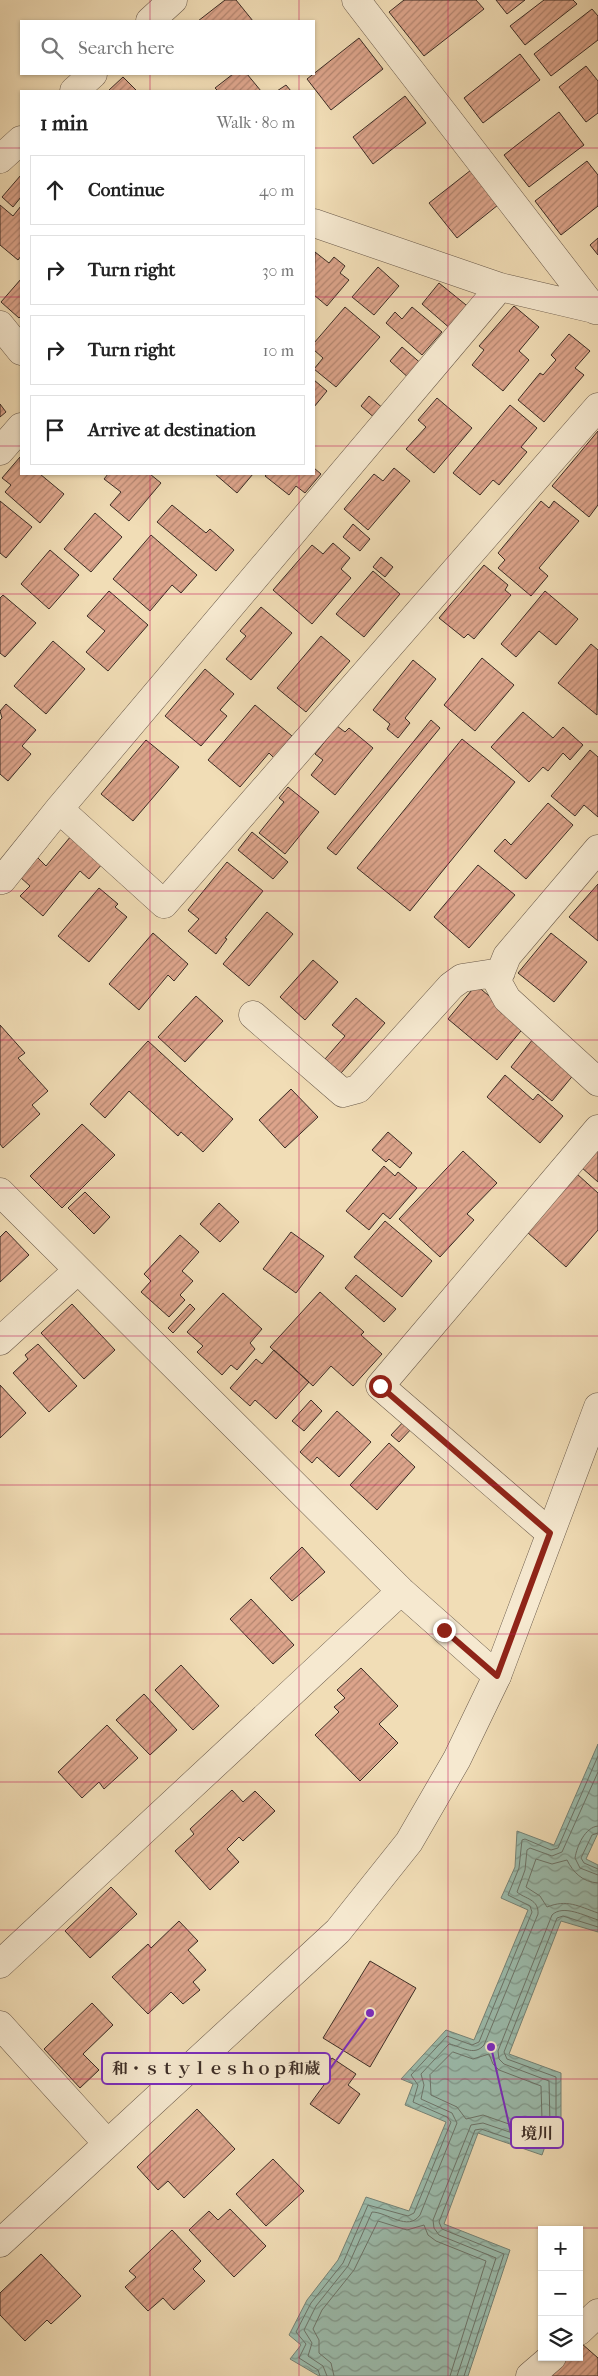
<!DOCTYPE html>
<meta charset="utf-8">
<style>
:root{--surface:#fff;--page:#f2f2f2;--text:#222;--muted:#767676;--line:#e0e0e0}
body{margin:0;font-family:"IM FELL French Canon","Noto Serif JP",serif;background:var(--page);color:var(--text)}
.controls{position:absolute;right:15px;bottom:15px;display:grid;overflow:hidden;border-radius:0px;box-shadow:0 1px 4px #0004}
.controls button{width:45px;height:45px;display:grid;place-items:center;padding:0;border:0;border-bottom:1px solid var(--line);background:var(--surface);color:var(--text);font:25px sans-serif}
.stop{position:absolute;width:15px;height:15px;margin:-11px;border:4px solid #8f2418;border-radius:50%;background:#fff}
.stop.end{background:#8f2418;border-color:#fff;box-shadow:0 1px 5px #0008}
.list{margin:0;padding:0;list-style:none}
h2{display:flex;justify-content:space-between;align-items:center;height:65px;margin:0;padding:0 20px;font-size:21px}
h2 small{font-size:16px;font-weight:400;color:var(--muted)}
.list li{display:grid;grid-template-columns:32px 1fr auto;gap:15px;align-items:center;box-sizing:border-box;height:70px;margin:0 10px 10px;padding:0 10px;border:1px solid var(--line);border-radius:0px}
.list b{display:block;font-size:19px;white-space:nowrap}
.list em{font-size:16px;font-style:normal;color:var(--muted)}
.icon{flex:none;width:28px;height:28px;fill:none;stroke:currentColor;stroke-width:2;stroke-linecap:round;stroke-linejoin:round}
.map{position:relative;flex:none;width:598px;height:2376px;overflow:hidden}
.search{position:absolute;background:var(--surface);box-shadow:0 1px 4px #0004;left:20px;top:20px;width:295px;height:55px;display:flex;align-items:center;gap:12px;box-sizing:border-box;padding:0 18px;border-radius:0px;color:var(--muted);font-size:19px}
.panel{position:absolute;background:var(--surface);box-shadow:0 1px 4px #0004;left:20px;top:90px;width:295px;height:385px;border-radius:0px}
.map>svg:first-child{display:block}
.water{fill:url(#water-waves);stroke:#758377}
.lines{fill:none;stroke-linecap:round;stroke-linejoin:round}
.shore{stroke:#6c746a;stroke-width:1}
.building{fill:url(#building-hatch);stroke:#3c2d26}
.minor-casing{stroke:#69594a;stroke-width:29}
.tertiary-casing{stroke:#69594a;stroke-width:29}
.minor{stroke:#f6e9d0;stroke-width:28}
.tertiary{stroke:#f6e9d0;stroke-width:28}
.route{stroke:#8f2418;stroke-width:6}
.grid{fill:none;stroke:#c2185b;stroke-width:1;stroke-opacity:0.55}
.leader{fill:none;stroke:#7b2cbf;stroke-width:2}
.callout-dot{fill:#7b2cbf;stroke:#f6e9d0;stroke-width:2}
.callout{fill:#f6e9d0;stroke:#7b2cbf;stroke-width:2}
.callout-label{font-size:16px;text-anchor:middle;font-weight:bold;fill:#3c2d26}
</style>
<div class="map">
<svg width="598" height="2376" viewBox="0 0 598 2376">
<defs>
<pattern id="water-waves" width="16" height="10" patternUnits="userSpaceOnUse" patternTransform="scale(1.25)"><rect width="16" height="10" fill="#9bbcad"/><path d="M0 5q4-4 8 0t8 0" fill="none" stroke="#80998d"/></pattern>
<pattern id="building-hatch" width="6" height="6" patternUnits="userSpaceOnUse" patternTransform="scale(1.25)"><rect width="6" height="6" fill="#dca48b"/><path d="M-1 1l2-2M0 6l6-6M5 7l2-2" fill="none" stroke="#b48671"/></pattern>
</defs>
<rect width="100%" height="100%" fill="#f1ddb6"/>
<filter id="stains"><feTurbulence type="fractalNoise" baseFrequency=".004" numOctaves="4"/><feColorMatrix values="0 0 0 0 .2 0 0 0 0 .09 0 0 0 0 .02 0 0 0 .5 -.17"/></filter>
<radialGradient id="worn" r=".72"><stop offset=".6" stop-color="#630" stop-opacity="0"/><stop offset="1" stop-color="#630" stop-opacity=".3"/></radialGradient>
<path class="water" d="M598,1744V1833L586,1859L598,1865V1932L561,1921L509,2054L561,2073V2140L548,2138L542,2155L478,2133L444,2224L510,2250L468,2376H319L290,2359L301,2345L289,2335L307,2300L338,2260L366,2197L409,2211L446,2122L405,2105L413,2084L401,2079L446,2030L474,2040L528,1910L501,1898L515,1867L517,1831L554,1845Z"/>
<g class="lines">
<path class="shore" d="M598,1826C585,1827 577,1846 575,1858L580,1868L598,1875
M598,1833L592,1835L581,1858L584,1863L598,1869
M598,1883C582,1882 573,1872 567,1860L552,1864L536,1859L526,1887L540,1896L547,1907C567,1899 578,1906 598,1913
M453,2052L473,2059L489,2054L493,2064L499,2070L541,2086L542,2120L529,2131L483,2115L466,2119L457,2107L431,2095L430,2075Z
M320,2376L318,2370L299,2358L306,2344L296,2332L311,2303L343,2263L368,2205L408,2216L414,2213L451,2122L447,2117L413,2102L418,2085L411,2075L447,2036L472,2045L479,2042L532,1912L530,1906L508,1895L519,1868L522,1840L525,1839L551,1850L558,1848L598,1756
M327,2376L323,2366L308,2356L312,2343L304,2330L316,2306L348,2266L372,2212C387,2212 408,2232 420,2215L457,2123L452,2113L421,2099L424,2085L421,2074L449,2044C461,2046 474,2057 484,2045L538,1914C539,1899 525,1899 517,1892L525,1870L527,1850L530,1848L552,1856L562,1852L598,1772
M334,2376L331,2363L319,2353V2340L313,2329L322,2310L354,2270L378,2221L407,2230L424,2225L428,2235L436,2241L486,2261L450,2376
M457,2376L496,2258L439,2235L434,2228L433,2220L471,2125L483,2123L533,2140L540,2130L550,2125L549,2081L504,2064L499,2059L498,2051L552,1915C563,1904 585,1916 598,1920
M464,2376L504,2254L442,2229L439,2222L475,2130L481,2129L537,2148L545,2134L556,2132V2077L507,2059L504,2052L557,1918L563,1916L598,1927"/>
</g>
<path class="building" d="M225,0H236L253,21H198Z
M404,0H476L484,9L424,56L389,12Z
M496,0H525L507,14Z
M544,0H573L577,4L525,45L510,26Z
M592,9L598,16V40L551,76L534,54Z
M359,38L383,69L331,110L307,79Z
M520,54L540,80L483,123L464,98Z
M586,66L598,81V113L586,122L559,87Z
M233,74H247L261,91H218L215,88Z
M123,77L137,91H108Z
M286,85L291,91H277Z
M405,96L426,123L373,164L353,137Z
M559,112L584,145L529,187L504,155Z
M587,161L598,175V206L561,235L535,201Z
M471,170L498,205L457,238L429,203Z
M21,175V197L13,207L2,197Z
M0,205L13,216L21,206V256L18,260L0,245Z
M598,238V255L590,245Z
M315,252L329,263L334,257L345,266L340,273L349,280L327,306L314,295Z
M378,267L399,286L374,315L352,297Z
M21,279V316L19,318L1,302Z
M439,283L471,309L452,330L422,304Z
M514,306L539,327L519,351L529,360L503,391L472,365L484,350L479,346Z
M345,307L380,337L336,387L314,369L323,358L314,350V343Z
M412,307L442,332L422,355L386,323L395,312L402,319Z
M569,334L590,351L575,368L584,375L544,422L518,400L540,373L543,375L556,360L551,355Z
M402,347L424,366L411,380L390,361Z
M314,380L327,391L314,407Z
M369,396L385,410L377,420L361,406Z
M437,398L472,428L434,473L406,449L426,427L418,420Z
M0,404L6,412L0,417Z
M510,405L537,428L521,447L527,452L499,485L493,480L480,495L453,473Z
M598,431V505L589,517L552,486Z
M20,457L21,474H40L64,494L40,523L5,492L11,485L2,478Z
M314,468L321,474L305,493L296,486L289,495L265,476L267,474H314Z
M394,468L410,481L368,530L344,509L374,474L383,481Z
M108,474H150L161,483L129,521L110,505L121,492L104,479Z
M215,474H253L237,493Z
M0,501L32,527L6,558L0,553Z
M541,501L549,508L554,501L579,521L539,568L548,576L531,596L498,568L505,560L498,553Z
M172,505L206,533L210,529L234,550L216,571L157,522Z
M95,513L122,537L91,572L64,549Z
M353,524L370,539L360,551L343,537Z
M151,535L197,575L181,593L172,585L150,611L113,579Z
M333,543L350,558L341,569L351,578L312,624L273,590L312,545L323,554Z
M50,550L79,575L49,609L21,584Z
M381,557L393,567L385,577L373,567Z
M484,565L508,585L505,590L511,595L474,639L468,634L464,638L439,618Z
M373,571L400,594L364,637L336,614Z
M109,591L148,625L108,671L86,652L105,631L87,616Z
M545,591L578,619L556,645L539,631L516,657L501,644Z
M3,595L36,623L5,657L0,653V598Z
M261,607L292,633L251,680L226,659L246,636L240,631Z
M321,636L350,661L306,712L277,688Z
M53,641L85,669L46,714L14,686Z
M591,644L598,650L597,715L558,683Z
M482,658L514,685L475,731L444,705Z
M413,660L436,679L405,718L410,723L398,738L387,729L390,724L373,710Z
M205,669L234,694L220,710L227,716L201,746L165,716Z
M6,704L36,730L22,746L31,754L8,781L0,774V720L2,718L0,711Z
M255,705L292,736L274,758L269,753L240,787L208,760Z
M523,712L553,738L563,727L583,745L570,760L563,753L548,771L543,767L529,782L491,747Z
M431,720L440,728L336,855L327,848Z
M337,726L345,732L349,728L373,748L335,795L311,775L323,760L315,754Z
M462,739L515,782L410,911L357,868Z
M146,740L179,767L133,821L101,794Z
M590,750L598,757V817L584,805L575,816L551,796Z
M288,787L319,812L285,854L259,833L284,802L279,798Z
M548,803L573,825L526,879L494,851L505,839L511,845Z
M252,832L288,862L273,879L238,850Z
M71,836L103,863L89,879L80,871L43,916L20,896L30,886L20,877L37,857L46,866Z
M227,862L263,891L225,938L227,939L216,954L188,931L199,919L188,910Z
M478,865L515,895L469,948L434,917Z
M598,884V941L569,917Z
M99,888L118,904L115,907L127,917L89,962L58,936Z
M267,912L293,934L249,986L223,964Z
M153,933L188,964L174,981L168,975L139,1010L109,984Z
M551,933L587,962L554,1002L518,973Z
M313,960L338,982L305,1020L280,997Z
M476,985L525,1026L497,1060L448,1019Z
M196,996L223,1021L185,1062L158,1037Z
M356,998L385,1023L341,1073L325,1059L345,1036L332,1025Z
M0,1025L25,1053L18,1058L48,1091L32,1105L40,1114L3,1148L0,1144Z
M533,1039L575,1073L552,1101L511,1067Z
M148,1041L233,1119L203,1152L181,1132L178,1136L129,1091L105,1118L90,1104Z
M505,1075L533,1100L538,1094L563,1116L540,1143L487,1097Z
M291,1089L318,1117L285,1148L259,1120Z
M82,1124L115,1155L62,1208L30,1176Z
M388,1132L412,1153L400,1168L389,1159L386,1162L372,1150Z
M598,1147V1182L581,1167Z
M463,1151L497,1183L467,1214L474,1220L440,1257L399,1219Z
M384,1166L395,1176L398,1172L417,1188L390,1219L383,1213L369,1230L346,1211Z
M577,1174L598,1193V1230L566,1267L527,1232Z
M85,1192L110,1217L94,1234L68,1208Z
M219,1203L239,1222L220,1242L200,1224Z
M385,1221L432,1261L402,1297L354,1257Z
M6,1231L29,1255L0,1282V1237Z
M291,1232L324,1256L296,1293L263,1269Z
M180,1235L199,1252L182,1271L193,1281L180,1295L185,1300L169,1317L141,1292L151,1281L144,1274Z
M356,1275L396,1309L384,1322L345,1288Z
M320,1292L364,1332L361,1335L382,1354L353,1386L331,1366L313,1386L270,1347Z
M223,1293L262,1329L250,1343L255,1349L237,1370L231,1365L222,1375L197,1352L203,1346L187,1332Z
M72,1304L115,1350L84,1379L41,1333Z
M190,1304L195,1309L173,1333L168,1328Z
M38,1344L77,1386L49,1412L13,1373L28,1359L25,1355Z
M274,1350L309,1382L276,1419L255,1400L250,1406L230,1388L256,1359L262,1364Z
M0,1385L26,1413L0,1438Z
M311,1400L322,1411L304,1431L292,1421Z
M337,1411L371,1442L339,1477L317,1457L312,1463L300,1452Z
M406,1419L414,1426L399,1442L391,1435Z
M389,1443L415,1467L377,1510L350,1485Z
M302,1547L325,1572L292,1601L270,1578Z
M251,1599L294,1645L273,1664L230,1619Z
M181,1665L219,1706L193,1730L155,1690Z
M361,1668L398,1706L379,1724L398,1743L360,1781L315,1735L339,1712L334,1707L345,1698L337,1690Z
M144,1694L177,1730L150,1755L116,1720Z
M107,1725L138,1758L104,1789L99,1782L82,1798L58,1772Z
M232,1790L243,1802L255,1791L275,1811L243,1841L239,1837L227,1849L239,1862L210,1890L175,1851L194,1834L190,1829Z
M111,1887L137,1914L90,1958L65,1931Z
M179,1921L198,1941L188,1950L206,1970L193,1982L200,1990L183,2004L171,1992L148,2014L112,1977L148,1944L151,1948Z
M370,1961L416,1988L370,2067L323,2038Z
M92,2003L113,2025L83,2054L99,2070L80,2088L44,2049Z
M332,2058L356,2074L348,2085L360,2094L339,2124L310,2104L324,2085L316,2080Z
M197,2109L235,2149L184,2198L168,2181L158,2190L137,2167Z
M273,2159L304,2191L266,2226L236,2194Z
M230,2209L266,2246L234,2277L189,2230L209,2211L218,2220Z
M172,2230L201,2261L193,2269L205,2281L174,2310L163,2298L148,2311L125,2287L136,2277L129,2271Z
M41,2254L81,2296L51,2324L47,2320L25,2341L0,2315V2293Z
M581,2343L598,2358V2376H551L568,2357H579V2345Z"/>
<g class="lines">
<g class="minor-casing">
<path id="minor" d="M356,0L595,310
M150,21L173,0
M74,91L93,74
M0,159L21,140
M314,223L500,287L598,310
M0,325L21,351
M0,451L21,427
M59,809L164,904L598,407
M598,849L507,956L497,981L507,999L598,1082
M2,880L59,809L500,287
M253,1015L343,1093L358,1089L451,986L462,978L501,972
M0,1192L401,1591L497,1676
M0,1341L78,1270
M550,1533L380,1386L598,1129
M0,1964L401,1591
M0,2025L107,2143
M579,2331L598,2313
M530,2376L552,2357"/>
</g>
<g class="tertiary-casing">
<path id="tertiary" d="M0,2243L338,1931L409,1842L457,1759L497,1676L598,1407"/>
</g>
<use href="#minor" class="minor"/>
<use href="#tertiary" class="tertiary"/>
</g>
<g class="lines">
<path class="route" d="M380,1386L550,1533L497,1676L444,1630"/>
</g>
<path class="grid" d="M150,0V21M299,0V21M448,0V2376M150,74V91M299,74V91M0,148H21M314,148H598M0,297H21M314,297H598M0,446H21M314,446H598M150,474V2376M299,474V2376M0,594H598M0,742H598M0,891H598M0,1040H598M0,1188H598M0,1336H598M0,1485H598M0,1634H598M0,1782H598M0,1930H598M0,2079H598M0,2228H598"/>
<path class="leader" d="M370 2013L330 2069M491 2047L511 2133"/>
<g class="callout-dot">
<circle cx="370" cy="2013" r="5"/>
<circle cx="491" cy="2047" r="5"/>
</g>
<g class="callout">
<rect x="102" y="2053" width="228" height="31" rx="5"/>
<rect x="511" y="2117" width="52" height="31" rx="5"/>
</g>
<g class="callout-label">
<text x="216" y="2074">和・ｓｔｙｌｅｓｈｏｐ和蔵</text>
<text x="537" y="2139">境川</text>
</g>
<rect width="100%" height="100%" filter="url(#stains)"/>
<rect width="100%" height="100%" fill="url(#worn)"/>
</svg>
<div class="controls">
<button>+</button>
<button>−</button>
<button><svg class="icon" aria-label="layers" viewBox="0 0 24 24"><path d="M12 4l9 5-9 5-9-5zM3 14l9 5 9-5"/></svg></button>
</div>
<div class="stop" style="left:380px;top:1386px"></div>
<div class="stop end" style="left:444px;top:1630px"></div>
<div class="search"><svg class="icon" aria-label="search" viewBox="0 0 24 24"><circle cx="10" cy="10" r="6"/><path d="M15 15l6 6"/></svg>Search here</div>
<section class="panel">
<h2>1 min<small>Walk · 80 m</small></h2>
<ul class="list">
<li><svg class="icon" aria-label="ahead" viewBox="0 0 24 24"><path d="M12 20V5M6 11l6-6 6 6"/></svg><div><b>Continue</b></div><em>40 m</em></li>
<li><svg class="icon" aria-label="right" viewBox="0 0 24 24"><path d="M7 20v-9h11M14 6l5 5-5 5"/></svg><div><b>Turn right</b></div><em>30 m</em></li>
<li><svg class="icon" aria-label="right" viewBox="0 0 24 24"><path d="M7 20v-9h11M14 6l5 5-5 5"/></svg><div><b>Turn right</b></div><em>10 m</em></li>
<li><svg class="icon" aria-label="arrive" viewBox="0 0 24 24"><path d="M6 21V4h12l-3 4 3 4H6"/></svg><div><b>Arrive at destination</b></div></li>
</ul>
</section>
</div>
